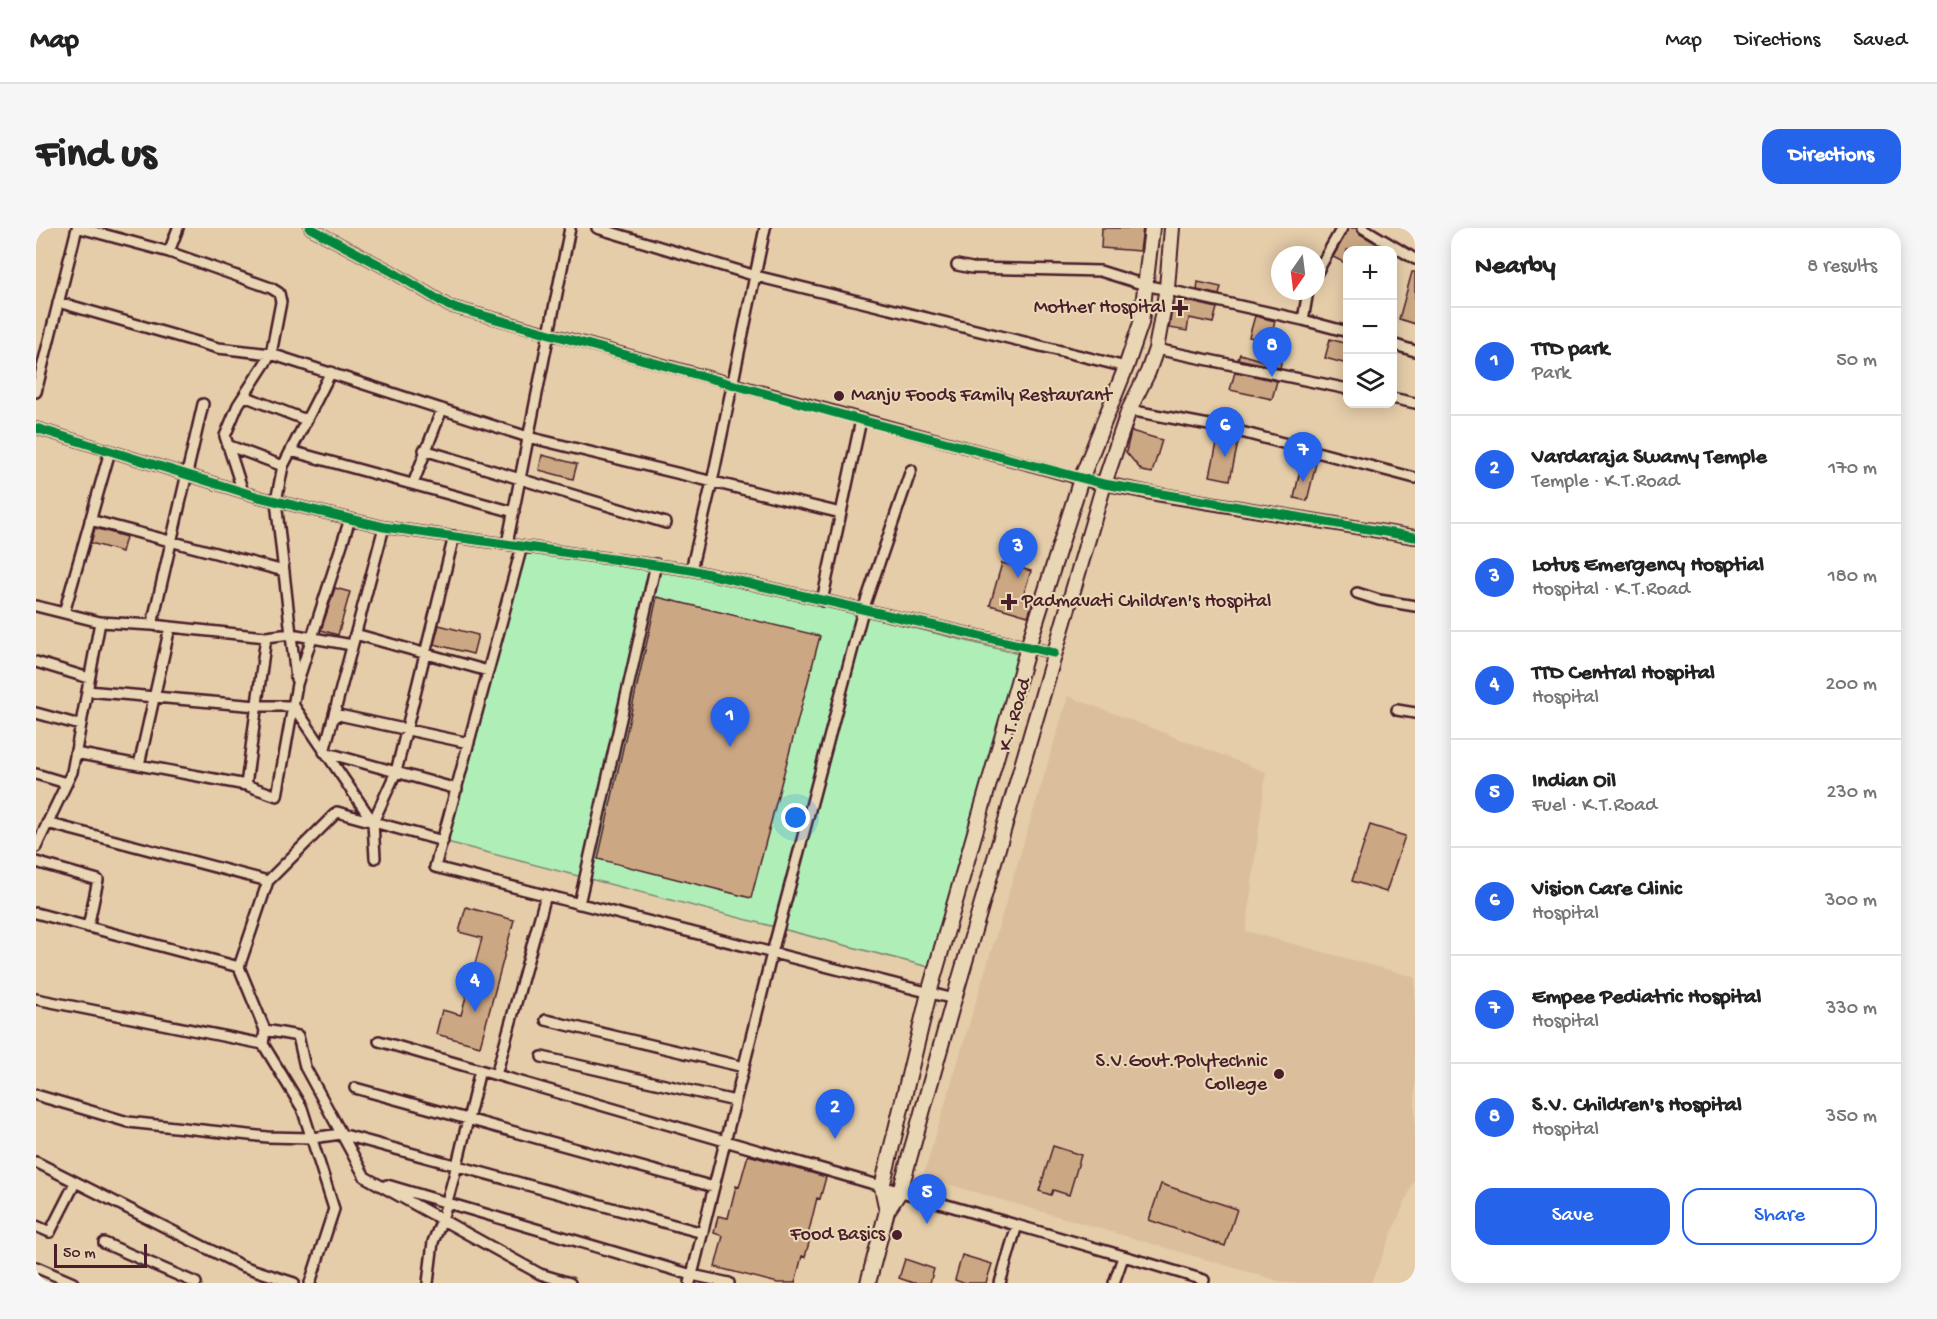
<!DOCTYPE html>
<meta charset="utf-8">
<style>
:root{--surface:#fff;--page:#f6f6f6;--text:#222;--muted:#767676;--line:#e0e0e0;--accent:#2563eb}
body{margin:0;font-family:"Gochi Hand",sans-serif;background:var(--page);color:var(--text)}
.controls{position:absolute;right:18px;top:18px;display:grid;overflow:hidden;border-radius:12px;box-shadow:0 3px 15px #0003}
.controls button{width:54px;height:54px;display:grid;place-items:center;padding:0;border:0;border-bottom:2px solid var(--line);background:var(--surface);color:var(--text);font:30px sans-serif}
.compass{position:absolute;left:1235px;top:18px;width:54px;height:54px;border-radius:50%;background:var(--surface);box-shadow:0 3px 15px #0003;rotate:194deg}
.scale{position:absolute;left:18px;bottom:15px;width:93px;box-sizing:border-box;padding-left:6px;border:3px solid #4a1f2b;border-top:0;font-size:16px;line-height:21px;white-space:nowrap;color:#4a1f2b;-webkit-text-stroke:4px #e8d6b4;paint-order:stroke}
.you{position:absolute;left:760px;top:590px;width:21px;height:21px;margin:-15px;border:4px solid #fff;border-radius:50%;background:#1a73e8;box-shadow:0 0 0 9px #1a73e833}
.badge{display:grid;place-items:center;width:39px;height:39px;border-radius:50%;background:var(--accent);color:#fff;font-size:20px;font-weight:700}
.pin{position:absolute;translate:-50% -50px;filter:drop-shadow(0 2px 3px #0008)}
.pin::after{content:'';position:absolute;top:32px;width:21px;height:18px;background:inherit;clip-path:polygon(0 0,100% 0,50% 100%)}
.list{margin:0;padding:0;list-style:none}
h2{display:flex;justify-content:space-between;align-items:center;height:78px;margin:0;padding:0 24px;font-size:26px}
h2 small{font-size:20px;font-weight:400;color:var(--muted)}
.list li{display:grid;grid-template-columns:39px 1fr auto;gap:18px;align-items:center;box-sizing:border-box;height:108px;padding:0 24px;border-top:2px solid var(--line)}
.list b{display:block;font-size:22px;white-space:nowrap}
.list p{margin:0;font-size:20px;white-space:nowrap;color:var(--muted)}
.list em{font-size:20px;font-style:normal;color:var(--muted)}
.actions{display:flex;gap:12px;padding:18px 24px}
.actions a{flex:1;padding:14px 0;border:2px solid var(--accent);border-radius:18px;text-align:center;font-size:21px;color:var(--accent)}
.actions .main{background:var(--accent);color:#fff}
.icon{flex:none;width:33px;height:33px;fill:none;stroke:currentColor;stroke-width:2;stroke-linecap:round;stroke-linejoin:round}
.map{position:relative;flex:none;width:1379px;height:1055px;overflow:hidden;border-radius:18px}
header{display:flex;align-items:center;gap:36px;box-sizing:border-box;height:84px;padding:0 30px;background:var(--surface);border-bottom:2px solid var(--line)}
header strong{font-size:28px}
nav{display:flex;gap:33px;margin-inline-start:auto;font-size:21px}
.intro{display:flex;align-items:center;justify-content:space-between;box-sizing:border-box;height:144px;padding:0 36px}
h1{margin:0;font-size:42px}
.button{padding:15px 27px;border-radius:18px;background:var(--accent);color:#fff;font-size:21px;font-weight:700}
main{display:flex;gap:36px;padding:0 36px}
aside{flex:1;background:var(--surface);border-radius:18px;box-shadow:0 3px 15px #0003}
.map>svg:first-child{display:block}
.built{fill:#dbbf9c}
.green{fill:#afefb7;stroke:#7c8771;stroke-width:1.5}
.building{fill:#cca783;stroke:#4a1f2b;stroke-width:1.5}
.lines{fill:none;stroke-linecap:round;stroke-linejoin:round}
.minor-casing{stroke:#4a1f2b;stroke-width:14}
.tertiary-casing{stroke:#4a1f2b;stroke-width:16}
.secondary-casing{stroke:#4a1f2b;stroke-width:18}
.minor{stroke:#e8d6b4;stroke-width:9}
.tertiary{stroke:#e8d6b4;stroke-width:12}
.secondary{stroke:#e8d6b4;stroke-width:14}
.cycleway-casing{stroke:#e8d6b4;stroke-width:13}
.cycleway{stroke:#00873e;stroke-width:9}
.poi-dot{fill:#4a1f2b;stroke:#e8d6b4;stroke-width:2}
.labels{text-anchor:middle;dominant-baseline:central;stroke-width:4.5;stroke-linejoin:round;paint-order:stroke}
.poi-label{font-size:20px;fill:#4a1f2b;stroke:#e8d6b4;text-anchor:end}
.street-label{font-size:20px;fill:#4a1f2b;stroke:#e8d6b4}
</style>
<header>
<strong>Map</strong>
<nav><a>Map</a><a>Directions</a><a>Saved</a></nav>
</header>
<div class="intro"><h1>Find us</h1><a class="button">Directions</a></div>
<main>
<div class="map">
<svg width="1379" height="1055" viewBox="0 0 1379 1055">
<rect width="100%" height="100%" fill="#e5cda9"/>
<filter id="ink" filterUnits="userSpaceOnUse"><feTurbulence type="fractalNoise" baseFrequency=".0167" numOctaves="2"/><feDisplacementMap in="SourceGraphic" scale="12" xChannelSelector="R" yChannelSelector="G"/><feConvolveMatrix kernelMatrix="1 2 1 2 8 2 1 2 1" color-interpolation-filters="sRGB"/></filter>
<g filter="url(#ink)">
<path class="built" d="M1032,468L1230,544L1210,703L1379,749V950L1335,1055H1250L887,949Z"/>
<path class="green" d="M486,318L620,336L983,426L893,739L407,613Z"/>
<path class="building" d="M1066,0H1107L1104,23L1065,20Z
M1313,0H1320L1324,6L1352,22H1311V36L1297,29Z
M1376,44H1379V96L1363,91Z
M1162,54L1185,59L1183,67L1161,62Z
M1138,70L1181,80L1177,95L1153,90L1151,103L1133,100Z
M1219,88L1239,93L1234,114L1213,109Z
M1294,111L1311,116V136L1289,130Z
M1204,126L1231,134L1232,131L1245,134L1244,140L1202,131Z
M1199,144L1241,153L1236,171L1194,162Z
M1095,203L1126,212L1116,245L1106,243L1090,224Z
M1183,206L1203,210L1194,252L1174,248Z
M506,227L541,236L537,251L503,242Z
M1267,228L1281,231L1271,273L1258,270Z
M59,300L90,309L86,324L55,315Z
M966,335L995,343L986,371L997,374L992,388L954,377Z
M299,360L314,364L302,407L285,402Z
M621,369L784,408L715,670L562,631Z
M403,397L442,407L437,426L398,416Z
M1334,597L1369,608L1350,664L1316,653Z
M430,679L478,692L444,818L400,806L406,782L425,787L446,710L423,704Z
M1017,918L1045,927L1033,967L1017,962L1015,967L1003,963Z
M712,927L790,949L784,971L781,970L771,1011H774L769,1029L766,1028L759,1055H742L679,1039L687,1008L678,1005L682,988L692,990L700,958L703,959Z
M1125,956L1201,981L1189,1018L1113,992Z
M926,1027L956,1036L950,1055H927L919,1052Z
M869,1031L898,1041L894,1055H877L863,1050Z"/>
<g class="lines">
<g class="minor-casing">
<path id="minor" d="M44,0L133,24L235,60L243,65L245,74L235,126L202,177L189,208L207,264
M274,0L355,43L413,78L1045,251
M561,0L720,48L1090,139
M1327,0L1379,31
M133,24L142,0
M921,37L936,40L1064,43L1109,57L1267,92L1312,104
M1280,46L1306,0
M22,74L182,120L235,126L492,209L805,285
M1267,92L1272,63
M1356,116L1379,123
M1120,121L1312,161
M0,164L41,0
M208,168L270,192
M1356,170L1379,175
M1093,182L1194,201L1379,250
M0,200L223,269L348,299L655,342L1018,425
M191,217L247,238L240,273L260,451
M388,222L630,295
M255,223L478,284
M247,238L295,144
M377,256L406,181
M54,292L248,343
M348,299L288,524L421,561
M471,316L534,0
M486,318L399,639L918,771
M655,342L676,254L729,0
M1321,365L1343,372L1379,378
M786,373L825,192
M0,378L28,385
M64,394L116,397L167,176
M319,406L452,443
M230,409L255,406L316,417
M0,434L53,450
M51,463L221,478H258L337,594
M1361,482L1379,485
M0,485L44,497
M298,486L433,515
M39,525L210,557L230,409L116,397
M103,537L134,399
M0,546L30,555
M210,557L241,568L261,456L314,291
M11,595L232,653L203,739L229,802
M0,619L36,544L64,394L28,385L74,223
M339,630L337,594L360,544L418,308
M0,634L62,652L52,699
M232,653L301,584L407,613
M543,676L620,336
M0,685L203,739
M0,771L227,816
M510,792L708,839
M343,813L1108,1034L1168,1052L1167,1055
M506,829L699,873
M460,847L510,667
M319,860L678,959
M0,867L92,894L231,909L276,910L305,906L667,1005
M0,934L206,1038L258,1055
M351,957L656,1047L693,1055
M0,998L14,1004L39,955
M68,1015L160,1055
M0,1039L37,1055
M274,1055L298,981L266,880L227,816L229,802L262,808L269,839L329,949L504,1046L534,1055
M392,1055L397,1014L406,992L421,937L444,842
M654,1055L736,725L827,382L875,242
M964,1055L981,997
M1078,1055L1087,1029"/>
</g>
<g class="tertiary-casing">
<path id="tertiary" d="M1045,251L1120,266L1379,309"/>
</g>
<g class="secondary-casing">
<path id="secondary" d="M851,983L846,959L893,765L992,419L1045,251L1090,139L1105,95L1116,0
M832,1055L851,983L864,963L918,771L1068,256L1093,182L1112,144L1120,121L1131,60L1136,0"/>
</g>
<use href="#minor" class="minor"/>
<use href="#tertiary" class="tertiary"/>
<use href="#secondary" class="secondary"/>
<g class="cycleway-casing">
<path id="cycleway" d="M274,0L355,43L413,78L825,192L1068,256L1379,309
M0,200L223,269L348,299L655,342L1018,425"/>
</g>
<use href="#cycleway" class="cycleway"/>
</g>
</g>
<g class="poi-dot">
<path d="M1141 71h6v6h6v6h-6v6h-6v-6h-6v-6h6z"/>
<circle cx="803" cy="168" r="6"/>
<path d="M970 365h6v6h6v6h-6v6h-6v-6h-6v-6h6z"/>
<circle cx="1243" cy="846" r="6"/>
<circle cx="861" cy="1007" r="6"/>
</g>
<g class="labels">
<g class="poi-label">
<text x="1130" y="80">Mother Hospital</text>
<text x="815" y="168" text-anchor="start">Manju Foods Family Restaurant</text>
<text x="986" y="374" text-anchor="start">Padmavati Children's Hospital</text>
<text x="1231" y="834">S.V.Govt.Polytechnic<tspan x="1231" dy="23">College</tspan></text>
<text x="849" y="1007">Food Basics</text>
</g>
<g class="street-label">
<text transform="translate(980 487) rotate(-74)">K.T.Road</text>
</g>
</g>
</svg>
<div class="controls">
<button>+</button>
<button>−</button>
<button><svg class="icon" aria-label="layers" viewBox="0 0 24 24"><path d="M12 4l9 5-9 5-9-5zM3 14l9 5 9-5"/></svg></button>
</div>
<svg class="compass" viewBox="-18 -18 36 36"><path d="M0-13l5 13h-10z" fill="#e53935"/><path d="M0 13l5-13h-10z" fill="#767676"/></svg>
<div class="scale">50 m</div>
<div class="you"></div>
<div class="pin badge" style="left:694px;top:519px">1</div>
<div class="pin badge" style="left:799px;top:911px">2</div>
<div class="pin badge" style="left:982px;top:350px">3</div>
<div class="pin badge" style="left:439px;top:784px">4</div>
<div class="pin badge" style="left:891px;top:996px">5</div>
<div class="pin badge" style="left:1189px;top:229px">6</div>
<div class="pin badge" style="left:1267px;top:254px">7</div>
<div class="pin badge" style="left:1236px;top:149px">8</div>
</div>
<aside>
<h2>Nearby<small>8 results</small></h2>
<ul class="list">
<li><span class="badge">1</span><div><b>TTD park</b><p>Park</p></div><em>50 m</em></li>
<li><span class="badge">2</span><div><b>Vardaraja Swamy Temple</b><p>Temple · K.T.Road</p></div><em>170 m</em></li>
<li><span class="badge">3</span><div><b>Lotus Emergency Hosptial</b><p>Hospital · K.T.Road</p></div><em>180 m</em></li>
<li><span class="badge">4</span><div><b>TTD Central Hospital</b><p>Hospital</p></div><em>200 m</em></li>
<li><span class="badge">5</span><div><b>Indian Oil</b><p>Fuel · K.T.Road</p></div><em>230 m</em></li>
<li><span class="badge">6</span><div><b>Vision Care Clinic</b><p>Hospital</p></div><em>300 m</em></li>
<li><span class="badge">7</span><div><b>Empee Pediatric Hospital</b><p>Hospital</p></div><em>330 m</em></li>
<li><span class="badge">8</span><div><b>S.V. Children's Hospital</b><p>Hospital</p></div><em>350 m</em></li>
</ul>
<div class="actions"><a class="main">Save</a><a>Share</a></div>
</aside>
</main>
